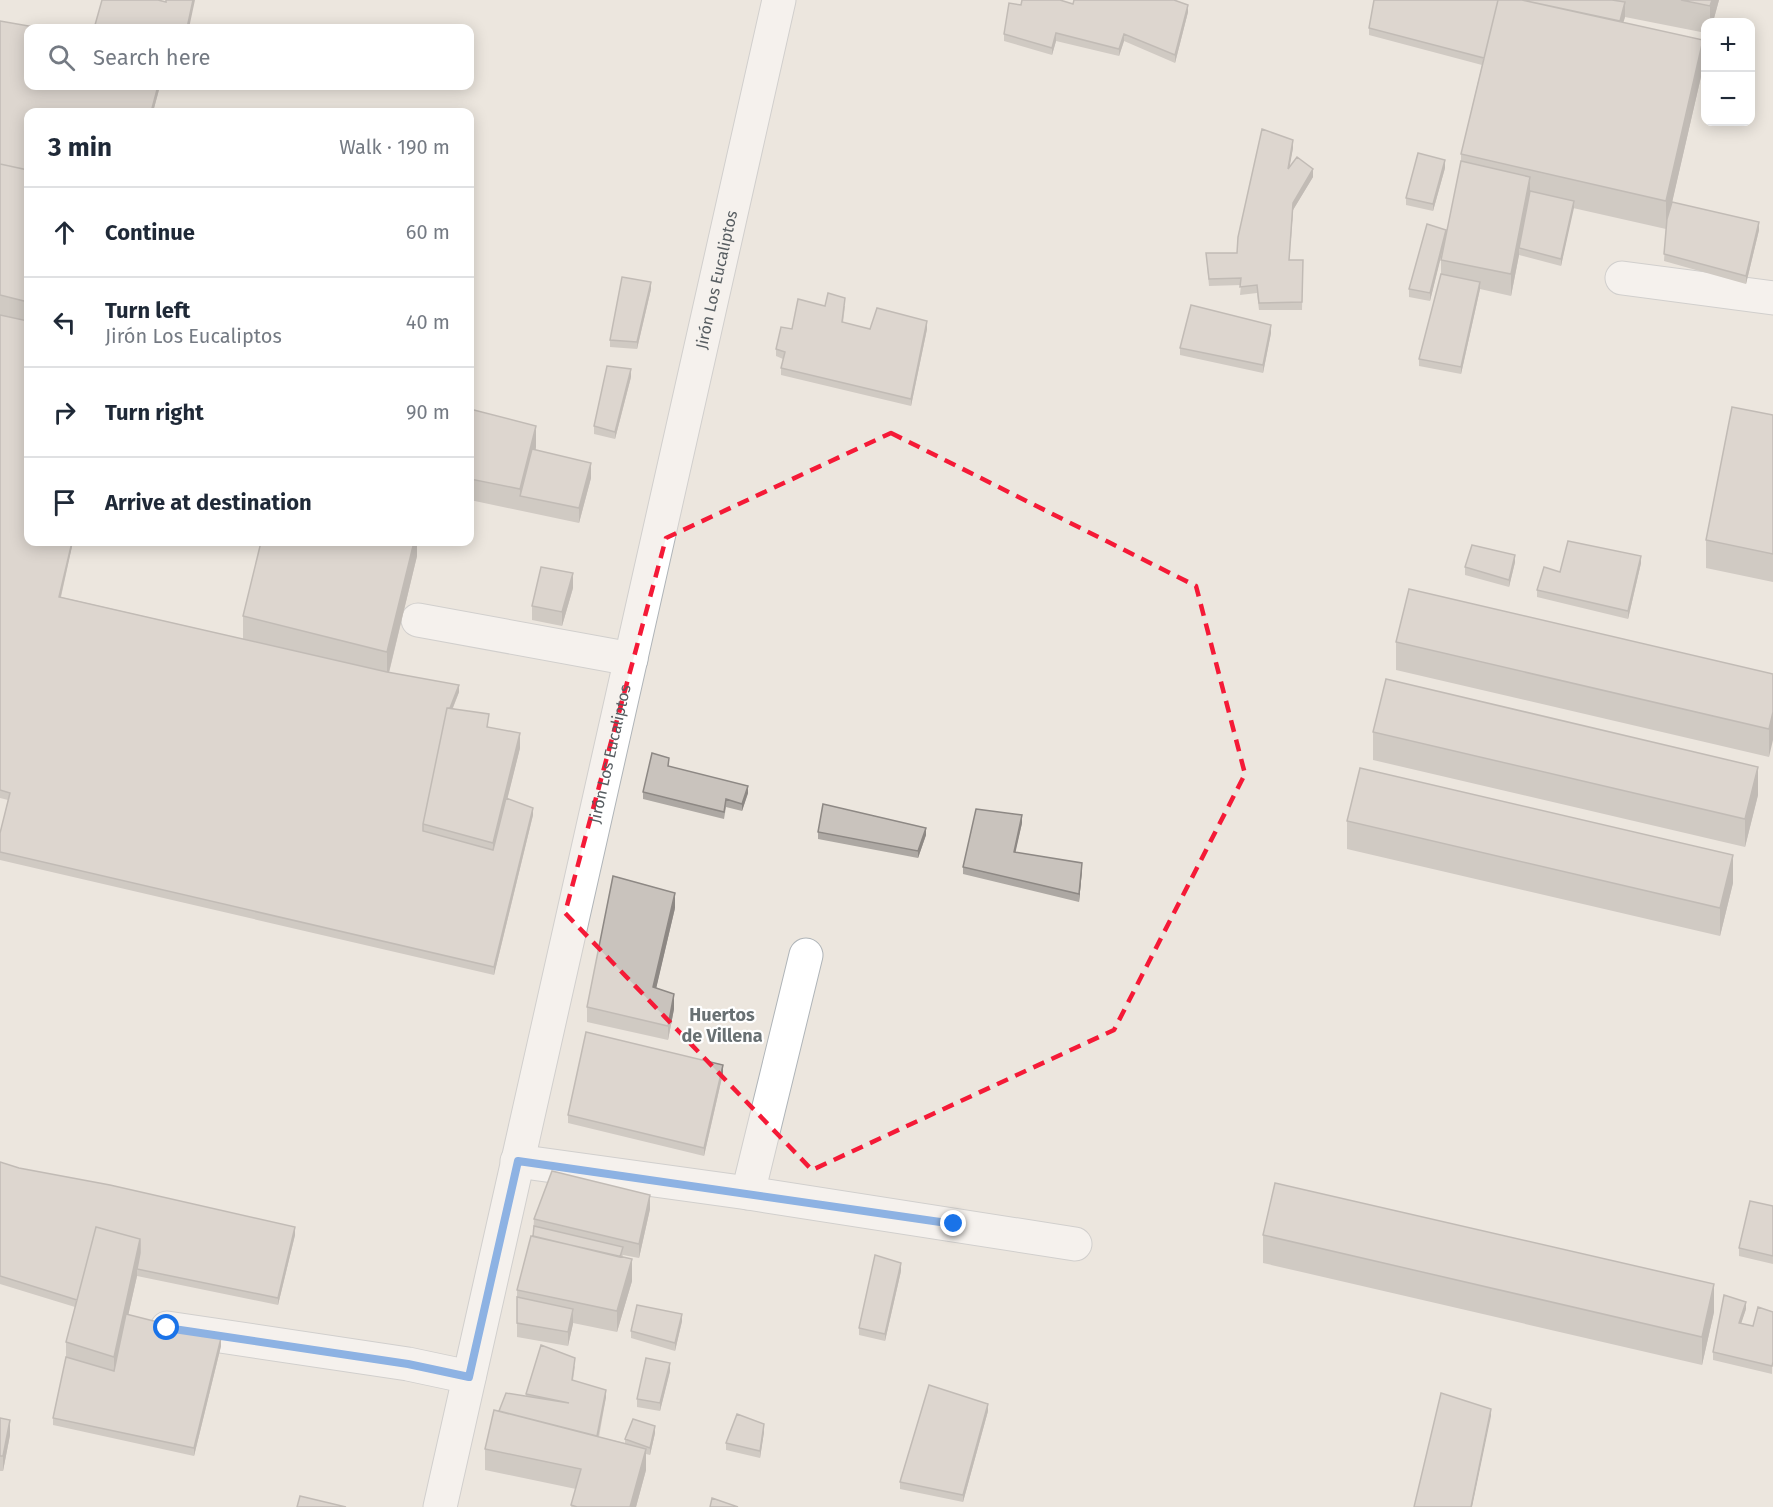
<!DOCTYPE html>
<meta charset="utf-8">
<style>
:root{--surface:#fff;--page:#f2f2f3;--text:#1f2937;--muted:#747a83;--line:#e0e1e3}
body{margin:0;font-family:"Fira Sans",sans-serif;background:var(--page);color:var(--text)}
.controls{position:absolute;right:18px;top:18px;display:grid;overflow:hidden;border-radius:12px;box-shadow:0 3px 15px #0003}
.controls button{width:54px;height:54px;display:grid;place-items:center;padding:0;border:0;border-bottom:2px solid var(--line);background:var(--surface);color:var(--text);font:30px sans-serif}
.stop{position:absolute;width:18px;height:18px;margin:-14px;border:4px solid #1a73e8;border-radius:50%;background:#fff}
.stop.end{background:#1a73e8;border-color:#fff;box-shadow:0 2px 6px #0008}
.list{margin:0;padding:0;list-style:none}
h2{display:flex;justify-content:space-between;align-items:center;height:78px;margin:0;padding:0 24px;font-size:26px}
h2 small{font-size:20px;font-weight:400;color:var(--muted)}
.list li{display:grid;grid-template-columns:39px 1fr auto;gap:18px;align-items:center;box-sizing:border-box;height:90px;padding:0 24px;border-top:2px solid var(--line)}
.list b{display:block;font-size:22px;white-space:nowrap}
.list p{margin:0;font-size:20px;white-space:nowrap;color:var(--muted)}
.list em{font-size:20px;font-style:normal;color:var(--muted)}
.icon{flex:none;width:33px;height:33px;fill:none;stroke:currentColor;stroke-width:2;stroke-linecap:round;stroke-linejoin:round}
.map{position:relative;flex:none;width:1773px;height:1507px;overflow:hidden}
.search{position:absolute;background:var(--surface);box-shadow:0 3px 15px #0003;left:24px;top:24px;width:450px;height:66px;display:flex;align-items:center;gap:15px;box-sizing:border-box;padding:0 21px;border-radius:12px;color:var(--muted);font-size:22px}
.panel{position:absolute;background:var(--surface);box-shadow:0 3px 15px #0003;left:24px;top:108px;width:450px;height:438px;border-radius:12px}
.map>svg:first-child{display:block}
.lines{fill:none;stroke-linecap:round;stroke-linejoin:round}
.minor-casing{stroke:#afb4b8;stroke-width:35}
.minor{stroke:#fff;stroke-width:33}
.wall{fill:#ada8a3}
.shaded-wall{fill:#8d8884}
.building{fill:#c9c3bd;stroke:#8d8884;stroke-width:1.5}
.route{stroke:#1a73e8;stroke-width:8}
.marked{fill:none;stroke:#f51a37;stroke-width:4.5;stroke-dasharray:12 8;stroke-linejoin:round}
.labels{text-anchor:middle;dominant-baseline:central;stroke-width:4.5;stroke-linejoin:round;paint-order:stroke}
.street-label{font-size:16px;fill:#575d61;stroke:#fff}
.neighbourhood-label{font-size:18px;font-weight:bold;fill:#687073;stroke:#fff}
</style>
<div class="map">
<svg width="1773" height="1507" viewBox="0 0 1773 1507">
<rect width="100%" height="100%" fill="#ece6de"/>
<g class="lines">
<g class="minor-casing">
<g id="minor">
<path d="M1622,278L1773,298"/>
<path d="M418,620L631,659"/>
<path d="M517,1161L748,1193L1075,1244"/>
<path d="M748,1193L806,955"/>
<path d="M167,1328L408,1364L469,1377"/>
<path id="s1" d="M440,1507L779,0"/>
</g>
</g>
<use href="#minor" class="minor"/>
</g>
<path class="wall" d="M1374,0H1719L1713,22H1706V33L1625,17L1623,22L1703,68L1672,202L1759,230L1746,284L1664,261L1666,229L1573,208L1561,266L1519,255L1511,296L1480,289L1461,374L1419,366V359L1441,274V260L1444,243L1430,301L1409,297V289L1446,236L1461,161V154L1482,65L1369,35V28Z
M1021,5L1188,12L1175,63L1124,41L1119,56L1056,41L1052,55L1004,41V34Z
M0,21L28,86H160L153,112H28V542H73L61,597L243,639V616L417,542V556L389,673L459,692L453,708L489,727L520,748L507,799L533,815L494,975L0,860V833L8,800L0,798Z
M95,25L189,28H95Z
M1293,148L1289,167L1313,177L1293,210L1289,260H1303L1302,310H1259L1257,293L1240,295L1241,285L1209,286L1206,253H1237Z
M1445,168L1433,211L1406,205V198Z
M651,289L637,349L610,347V340Z
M825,306H845L843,323L870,329H927L911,406L781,375V368L783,359L776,356V349L792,329Z
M1271,333L1263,373L1180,355V348Z
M631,377L615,439L594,434V426Z
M470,409L536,447V450L591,478L579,523L470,500Z
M1773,415V582L1706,568V540Z
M1515,562L1509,587L1465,575V567Z
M1641,563L1628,619L1537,597V590L1560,572Z
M573,588L562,626L532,620V606Z
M1396,642L1773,674L1769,757L1396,670Z
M1373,732L1758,795L1745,847L1373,760Z
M669,766L748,793L742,811L726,807L724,819L643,799V792Z
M1347,821L1733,883L1720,936L1347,849Z
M1022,823L1015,852L1082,870L1079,902L963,874V867Z
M818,832L926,835L918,858L818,839Z
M675,908L656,988L674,1009L668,1040L587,1022V1007Z
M723,1073L704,1156L568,1123V1115Z
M0,1162L19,1168L295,1235L278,1305L137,1276L128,1315L221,1346L194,1456L53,1425V1418L66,1357V1342L75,1307L0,1284Z
M1773,1206V1264L1739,1256V1248Z
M650,1209L639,1258L623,1255L622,1257L632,1281L617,1332L573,1323L568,1346L517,1337V1290L533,1236L534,1219Z
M1263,1235L1714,1312L1702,1365L1263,1263Z
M901,1271L885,1341L859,1335V1328Z
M1746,1309L1741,1323L1753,1326L1773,1312L1772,1374L1713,1360V1352Z
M682,1321L675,1351L631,1338V1331Z
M575,1366L573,1380L606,1397L599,1437L625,1443V1439L655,1433L650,1455L646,1454V1470L636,1507H571L576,1489L485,1470V1449L499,1411L526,1396V1394Z
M670,1371L660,1411L637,1407V1399Z
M988,1411L963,1502L900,1489V1482Z
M0,1418L10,1435L3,1471H0Z
M764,1432L760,1458L726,1450V1443Z"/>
<path class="shaded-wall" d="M193,0H195L189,28H187Z
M1712,0H1719L1713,22H1710V6Z
M1625,2V17L1616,49V34Z
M1188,5V12L1175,63V55Z
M1056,33V41L1052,55V48Z
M1124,34V41L1119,56V49Z
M1703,40V68L1666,229V201Z
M158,86H160L153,112H151Z
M1293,140V148L1288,176V169Z
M1445,160V168L1433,211V204Z
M1313,169V177L1293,210L1289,268L1293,203Z
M1530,177V198L1519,248V255L1511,296V274Z
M1574,201V208L1561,266V259Z
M1759,222V230L1746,284V276Z
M1446,230V237L1430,301V293Z
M651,282V289L637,349V342Z
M1480,282V289L1461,374V367Z
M927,321V329L911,406V399Z
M1271,325V333L1263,373V365Z
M631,369V377L615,439V432Z
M536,426V447L524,497L520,496V489Z
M591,463V478L579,523V508Z
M72,542H73L59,604V597Z
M414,542H417V556L387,680V652Z
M1515,555V562L1509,587V580Z
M1641,556V563L1628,619V611Z
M573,573V588L562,626V612Z
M459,685V692L447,722V715Z
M1773,712V740L1769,757V729Z
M520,733V748L493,857V843Z
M1758,767V795L1745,847V819Z
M748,786V793L742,811V804Z
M533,808V815L494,975V967Z
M1022,815V823L1014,859V852Z
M926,828V835L918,858V851Z
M1733,855V883L1720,936V908Z
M1082,863V870L1079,902V894Z
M675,893V908L653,1002V987Z
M674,994V1009L668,1040V1026Z
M723,1065V1073L704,1156V1148Z
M650,1195V1209L639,1258V1244Z
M295,1227V1235L278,1305V1298Z
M140,1239V1260L137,1269V1276L114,1379V1357Z
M632,1259V1281L617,1332V1311Z
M901,1263V1271L885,1341V1334Z
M1714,1284V1312L1702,1365V1337Z
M1746,1302V1309L1739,1330V1323Z
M573,1309V1324L568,1346V1332Z
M682,1314V1321L675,1351V1343Z
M221,1338V1346L194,1456V1448Z
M670,1363V1371L660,1411V1403Z
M606,1390V1397L594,1457V1450Z
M988,1404V1411L963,1502V1495Z
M1491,1409V1416L1472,1507H1471Z
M10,1420V1435L3,1471V1456Z
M764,1424V1432L760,1458V1451Z
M655,1426V1433L650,1455V1448Z
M646,1449V1470L636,1507H630Z"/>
<path class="building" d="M102,0H158L166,2V0H193L187,28H109L95,25Z
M1022,0H1060L1073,4L1074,0H1174L1188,5L1175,55L1124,34L1119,49L1056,33L1052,48L1004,34L1009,3L1021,5Z
M1374,0H1498L1484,58L1369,28Z
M1498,0H1522L1703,40L1666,201L1461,154Z
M1522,0H1612L1625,2L1620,21Z
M1681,0H1712L1710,6Z
M0,21L40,28H28V86H158L151,112H28V170L0,164Z
M1262,129L1293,140L1288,169L1297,157L1313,169L1293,203L1289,260H1303L1302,302L1259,303L1257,285L1240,287L1241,278L1209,279L1206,253H1237L1238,237Z
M1418,153L1445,160L1433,204L1406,198Z
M1461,161L1530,177L1511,274L1441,260Z
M0,164L28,170V302L0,295Z
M1530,191L1574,201L1561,259L1519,248Z
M1672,202L1759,222L1746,276L1664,254L1667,219Z
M1427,224L1446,230L1430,293L1409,289Z
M1441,274L1480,282L1461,367L1419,359Z
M622,277L651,282L637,342L610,340Z
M828,293L845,298L842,322L870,329L877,308L927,321L911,399L781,368L785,352L776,349L781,327L792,329L798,299L825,306Z
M1191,305L1271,325L1263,365L1180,348Z
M0,315L28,321V542H72L59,597L387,672L459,685L450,708H447L423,824V831L493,850L506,798L533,808L494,967L0,852V833L10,793L0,790Z
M607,366L631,369L615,432L594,426Z
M1732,407L1773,415V554L1706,540Z
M470,409L536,426L520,489L470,479Z
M532,449L591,463L579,508L520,496Z
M1568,541L1641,556L1628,611L1537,590L1544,567L1560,572Z
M261,542H414L387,652L243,616Z
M1472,545L1515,555L1509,580L1465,567Z
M541,567L573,573L562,612L532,606Z
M1409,589L1773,674V712L1769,729L1396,642Z
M1386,679L1758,767L1745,819L1373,732Z
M447,708L489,714L487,727L520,733L493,843L423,824Z
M652,753L669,758L668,766L748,786L742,804L726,799L724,812L643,792Z
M1360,768L1733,855L1720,908L1347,821Z
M823,804L926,828L918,851L818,832Z
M976,809L1022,815L1014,852L1082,863L1079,894L963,867Z
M613,876L675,893L653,987L674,994L668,1026L587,1007Z
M586,1032L723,1065L704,1148L568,1115Z
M0,1162L19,1168L110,1185L295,1227L278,1298L137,1269L140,1253V1239L96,1227L77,1300L0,1276Z
M552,1171L650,1195L639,1244L534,1219Z
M1275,1183L1714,1284L1702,1337L1263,1235Z
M1750,1201L1773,1206V1256L1739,1248Z
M534,1226L623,1247L620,1257L533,1236Z
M96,1227L140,1239L114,1357L66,1342Z
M531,1236L632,1259L617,1311L517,1290Z
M875,1255L901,1263L885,1334L859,1328Z
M1724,1295L1746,1302L1739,1323L1753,1326L1758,1307L1773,1312V1362L1772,1366L1713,1352Z
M517,1297L573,1309L568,1332L517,1323Z
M637,1305L682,1314L675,1343L631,1331Z
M126,1314L221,1338L194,1448L53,1418L66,1357L114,1371Z
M541,1345L575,1358L572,1380L606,1390L597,1436L499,1411L506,1393L569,1403L526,1394Z
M646,1358L670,1363L660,1403L637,1399Z
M929,1385L988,1404L963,1495L900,1482Z
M1441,1393L1491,1409L1471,1507H1414Z
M494,1410L646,1449L630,1507H577L571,1505L581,1469L485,1449Z
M737,1414L764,1424L760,1451L726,1443Z
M0,1418L10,1420L3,1456H0Z
M633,1419L655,1426L650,1448L625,1439Z
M300,1496L346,1507H297Z
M712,1498L738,1507H710Z"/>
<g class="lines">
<path class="route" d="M167,1328L408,1364L469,1377L518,1161L954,1224"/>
</g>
<path d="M0 0H1773V1507H0ZM891,433L1196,586L1245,774L1114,1030L812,1170L565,913L666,538Z" fill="#ece6de" fill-opacity=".55" fill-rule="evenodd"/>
<path class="marked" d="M891,433L1196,586L1245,774L1114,1030L812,1170L565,913L666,538Z"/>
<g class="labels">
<g class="street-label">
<text stroke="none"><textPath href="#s1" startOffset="1258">Jirón Los Eucaliptos</textPath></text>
<text stroke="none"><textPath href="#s1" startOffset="772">Jirón Los Eucaliptos</textPath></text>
</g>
<g class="neighbourhood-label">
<text x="722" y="1015">Huertos<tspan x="722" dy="21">de Villena</tspan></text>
</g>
</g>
</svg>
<div class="controls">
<button>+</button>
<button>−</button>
</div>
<div class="stop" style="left:167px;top:1328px"></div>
<div class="stop end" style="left:954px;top:1224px"></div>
<div class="search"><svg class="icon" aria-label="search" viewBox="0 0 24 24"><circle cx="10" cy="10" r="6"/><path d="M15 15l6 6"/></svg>Search here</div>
<section class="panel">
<h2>3 min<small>Walk · 190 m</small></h2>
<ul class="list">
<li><svg class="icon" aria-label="ahead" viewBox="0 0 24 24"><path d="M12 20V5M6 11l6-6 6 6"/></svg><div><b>Continue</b></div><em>60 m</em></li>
<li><svg class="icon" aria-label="left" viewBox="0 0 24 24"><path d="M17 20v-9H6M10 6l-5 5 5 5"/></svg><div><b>Turn left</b><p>Jirón Los Eucaliptos</p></div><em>40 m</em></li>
<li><svg class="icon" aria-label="right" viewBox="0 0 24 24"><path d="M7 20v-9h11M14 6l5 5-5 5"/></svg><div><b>Turn right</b></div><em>90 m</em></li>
<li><svg class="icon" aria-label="arrive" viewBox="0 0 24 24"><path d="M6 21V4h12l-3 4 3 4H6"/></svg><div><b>Arrive at destination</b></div></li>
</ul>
</section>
</div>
